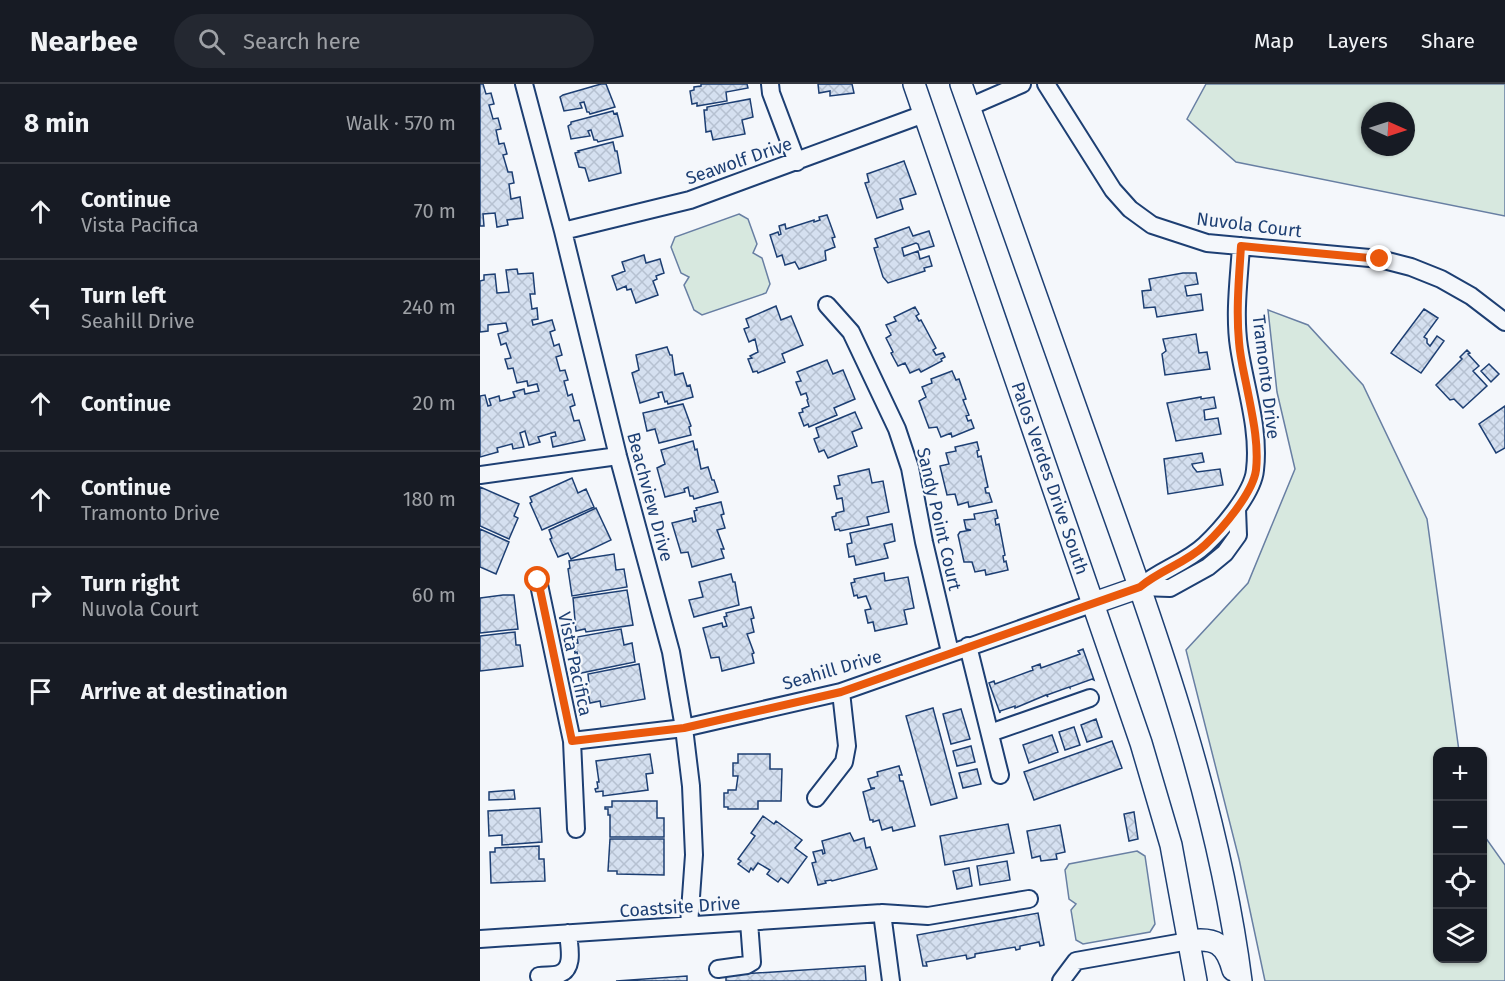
<!DOCTYPE html>
<meta charset="utf-8">
<style>
:root{--surface:#171b24;--page:#242831;--text:#f1f3f6;--muted:#9ea1a6;--line:#363941}
body{margin:0;font-family:"Fira Sans",sans-serif;background:var(--page);color:var(--text)}
.controls{position:absolute;right:18px;bottom:18px;display:grid;overflow:hidden;border-radius:12px;box-shadow:0 2px 4px #0004}
.controls button{width:54px;height:54px;display:grid;place-items:center;padding:0;border:0;border-bottom:2px solid var(--line);background:var(--surface);color:var(--text);font:30px sans-serif}
.compass{position:absolute;left:881px;top:18px;width:54px;height:54px;border-radius:50%;background:var(--surface);box-shadow:0 2px 4px #0004;rotate:93deg}
.stop{position:absolute;width:18px;height:18px;margin:-14px;border:4px solid #ea580c;border-radius:50%;background:#fff}
.stop.end{background:#ea580c;border-color:#fff;box-shadow:0 2px 6px #0008}
.list{margin:0;padding:0;list-style:none}
h2{display:flex;justify-content:space-between;align-items:center;height:78px;margin:0;padding:0 24px;font-size:26px}
h2 small{font-size:20px;font-weight:400;color:var(--muted)}
.list li{display:grid;grid-template-columns:39px 1fr auto;gap:18px;align-items:center;box-sizing:border-box;height:96px;padding:0 24px;border-top:2px solid var(--line)}
.list b{display:block;font-size:22px;white-space:nowrap}
.list p{margin:0;font-size:20px;white-space:nowrap;color:var(--muted)}
.list em{font-size:20px;font-style:normal;color:var(--muted)}
.icon{flex:none;width:33px;height:33px;fill:none;stroke:currentColor;stroke-width:2;stroke-linecap:round;stroke-linejoin:round}
.map{position:relative;flex:none;width:1025px;height:897px;overflow:hidden}
header{display:flex;align-items:center;gap:36px;box-sizing:border-box;height:84px;padding:0 30px;background:var(--surface);border-bottom:2px solid var(--line)}
header strong{font-size:28px}
nav{display:flex;gap:33px;margin-inline-start:auto;font-size:21px}
.search{width:420px;height:54px;background:var(--page);display:flex;align-items:center;gap:15px;box-sizing:border-box;padding:0 21px;border-radius:33px;color:var(--muted);font-size:22px}
main{display:flex}
aside{flex:1;background:var(--surface)}
.map>svg:first-child{display:block}
.green{fill:#d7e8df;stroke:#687fa3;stroke-width:1.5;fill-rule:evenodd}
.building{fill:url(#building-cross-hatch);stroke:#1d3f73;stroke-width:1.5}
.lines{fill:none;stroke-linecap:round;stroke-linejoin:round}
.minor-casing{stroke:#1d3f73;stroke-width:20}
.major-casing{stroke:#1d3f73;stroke-width:24}
.minor{stroke:#f4f7fb;stroke-width:16}
.major{stroke:#f4f7fb;stroke-width:21}
.route{stroke:#ea580c;stroke-width:8}
.labels{text-anchor:middle;dominant-baseline:central;stroke-width:4.5;stroke-linejoin:round;paint-order:stroke}
.street-label{font-size:18px;fill:#1d3f73;stroke:#f4f7fb}
</style>
<header>
<strong>Nearbee</strong>
<div class="search"><svg class="icon" aria-label="search" viewBox="0 0 24 24"><circle cx="10" cy="10" r="6"/><path d="M15 15l6 6"/></svg>Search here</div>
<nav><a>Map</a><a>Layers</a><a>Share</a></nav>
</header>
<main>
<aside>
<h2>8 min<small>Walk · 570 m</small></h2>
<ul class="list">
<li><svg class="icon" aria-label="ahead" viewBox="0 0 24 24"><path d="M12 20V5M6 11l6-6 6 6"/></svg><div><b>Continue</b><p>Vista Pacifica</p></div><em>70 m</em></li>
<li><svg class="icon" aria-label="left" viewBox="0 0 24 24"><path d="M17 20v-9H6M10 6l-5 5 5 5"/></svg><div><b>Turn left</b><p>Seahill Drive</p></div><em>240 m</em></li>
<li><svg class="icon" aria-label="ahead" viewBox="0 0 24 24"><path d="M12 20V5M6 11l6-6 6 6"/></svg><div><b>Continue</b></div><em>20 m</em></li>
<li><svg class="icon" aria-label="ahead" viewBox="0 0 24 24"><path d="M12 20V5M6 11l6-6 6 6"/></svg><div><b>Continue</b><p>Tramonto Drive</p></div><em>180 m</em></li>
<li><svg class="icon" aria-label="right" viewBox="0 0 24 24"><path d="M7 20v-9h11M14 6l5 5-5 5"/></svg><div><b>Turn right</b><p>Nuvola Court</p></div><em>60 m</em></li>
<li><svg class="icon" aria-label="arrive" viewBox="0 0 24 24"><path d="M6 21V4h12l-3 4 3 4H6"/></svg><div><b>Arrive at destination</b></div></li>
</ul>
</aside>
<div class="map">
<svg width="1025" height="897" viewBox="0 0 1025 897">
<defs>
<pattern id="building-cross-hatch" width="8" height="8" patternUnits="userSpaceOnUse" patternTransform="scale(1.5)"><rect width="8" height="8" fill="#d5e0f0"/><path d="M0 0l8 8M0 8l8-8" fill="none" stroke="#b6c1d1"/></pattern>
</defs>
<rect width="100%" height="100%" fill="#f4f7fb"/>
<path class="green" d="M726,0H1025V132L756,78L707,35ZM890,27H926V63H890Z
M259,130L268,135L277,160L273,169L282,174L290,200L286,209L222,231L214,226L204,201L209,193L201,189L191,163L195,153Z
M788,226L828,241L883,301L947,435L979,667L958,668V874H1002L1003,750L1025,781V897H785L759,775L706,566L768,499L815,385L797,308Z
M657,767L665,772L675,840L670,848L603,860L596,856L591,826L596,820L589,815L585,786L589,780Z"/>
<path class="building" d="M0,0H3L6,10L11,9L14,20L9,21L13,35L18,34L21,45L16,46L19,60L24,59L27,70L23,71L28,88H32L34,99L29,100L31,115L40,113L43,134L27,136L28,141L17,143L15,129L3,130L4,142H0Z
M121,0H126L135,23L110,30L109,28H107L104,18L100,19L102,24L84,27L80,13L83,11Z
M221,0H267L268,4L246,8L247,17L217,22V19L212,20L210,7L214,6V3L221,2Z
M338,0H372L374,9L350,12V7L339,9Z
M270,15L273,33L262,36L265,50L233,56L231,47L226,48L224,26H227V23Z
M133,27L134,30L137,29L143,52L118,58L117,56H114L111,46L108,47L110,52L91,55L88,42L91,40V38Z
M133,58L135,67H137L141,89L109,97L105,84L99,83L95,69L99,68L98,67Z
M424,77L436,110L420,115L423,125L397,134L385,99L389,98L387,90Z
M347,131L355,153L352,154L355,163L345,167L346,176L319,185L315,178L305,181L302,171L297,173L290,151L298,148L299,151L301,150L299,142L305,140L306,145L334,136V138L340,136L339,133Z
M429,143L433,152L449,147L454,162L440,166L438,160L436,159L422,164L424,172L438,167L440,175L449,172L452,182L444,184L445,187L408,199L403,193L394,164L398,163L395,155Z
M164,171L166,179L180,175L184,189L176,192L177,195L173,197L178,211L156,219L151,205L147,206L146,202L137,206L132,192L145,187L142,178Z
M37,185L38,190L53,189L55,210H50L52,225L57,224L58,235L52,236L53,241L72,236L75,246L70,248L74,262L79,260L82,271L76,273L80,287L85,286L88,296L84,297L88,312L92,310L95,321L90,323L94,337L99,336L105,356L73,363L71,353L76,352L75,348L58,353L60,358L49,361L45,347L40,349L44,363L33,365L32,360L17,364L18,368L0,373V312L5,311L8,322L11,321L9,315L19,312L20,317L35,313L33,308L44,305L45,310L59,307L57,300L48,302L47,297L37,299L33,284L28,285L25,275L31,274L26,259L21,261L18,250L28,247L26,239L8,241V247L0,248V197L4,196V191L15,190L17,209L29,208L26,186Z
M703,189H716L718,200L705,202L707,212L721,210L723,226L677,233L675,223L664,224L662,207L671,206L669,195Z
M296,222L301,236L311,232L323,261L302,270L305,278L278,289L277,287L273,288L268,275L272,274L270,272L278,268L275,255L269,258L264,245L269,243L266,235Z
M435,223L439,230L436,232L439,237L441,236L456,264L453,266L456,271L463,269L465,273L461,275L462,277L441,288L439,285L430,289L425,279L418,282L411,269L413,268L406,254L411,251L406,241L416,237L414,233Z
M944,225L958,234L944,253L947,255V259L950,262L957,252L964,257L941,289L911,269Z
M716,250L719,269L727,268L730,285L685,291L682,270L686,267L683,255Z
M187,263L190,271H192L195,291L203,289L207,302L210,301L213,313L188,320L187,317L185,318L182,308L178,309L179,313L160,319L152,289L159,286L156,271Z
M987,266L990,269L988,270L999,282L993,287L1007,302L983,324L974,315L970,316L956,301L982,275L980,273Z
M347,276L353,290L363,286L375,315L354,324L357,331L329,343L328,340L324,342L319,329L323,328L322,325L329,322L327,316L328,315L326,309L321,311L316,298L321,297L317,288Z
M1009,280L1019,290L1011,298L1001,287Z
M472,287L476,296L479,295L486,315L483,316L489,331L486,332L488,337L491,336L494,344L472,353L471,349L461,353L457,343L449,344L439,317L446,313L442,303L452,299L451,295Z
M721,313V315L734,313L736,324L724,326L725,336L738,334L741,350L696,357L687,319Z
M203,320L211,342L209,343L211,351L179,359L175,345L167,347L163,329Z
M1025,322V364L1016,369L999,340Z
M375,328L382,344L372,348L377,362L348,374L344,366L339,368L334,355L339,353L336,344Z
M213,357L215,366L217,365L221,385L228,383L232,396H234L238,408L214,415L213,412H210L208,403L204,405L205,408L185,413L177,384L185,380L181,366Z
M497,358L499,366L497,367L498,373L501,372L508,403L505,404L506,409H509L512,418L489,423L488,418L478,421L475,410L467,411L460,382L469,380L466,369L476,367L475,363Z
M722,369L724,378L712,380L713,383L717,388L740,385L743,401L688,410L684,375Z
M389,385L392,399L403,397L409,428L387,433L389,441L360,447L359,445L355,446L352,433L356,432V429L364,427L362,414L357,415L354,402L360,401L358,392Z
M92,394L98,409L106,405L114,423L62,446L50,419L52,418L50,413Z
M0,403L39,420L34,432L38,434L29,455L0,442Z
M241,418L244,430L241,431L245,444L237,446L244,465H241L244,474L212,483L208,468L201,469L192,439L212,434L213,438L216,437L214,427L217,426L216,424Z
M116,424L131,456L91,475L88,469L78,473L70,455L72,454L69,446Z
M516,426L518,434L515,435L516,441L519,440L525,471L523,472L524,478L526,477L528,486L506,491L505,486L495,488L492,478H484L478,451L480,448L491,446L486,445L484,436L495,435L494,430Z
M412,440L415,457L404,460L408,474L376,481L374,472L369,473L367,460L372,459L370,449Z
M0,445L29,458L16,490L0,483Z
M134,470L136,486L144,485L147,503L92,512L88,485L90,484L89,477Z
M404,489L405,497L428,493L434,524L424,526L427,540L395,547L393,538L388,539L385,526L391,525L386,512L378,514L377,511L374,512L371,499L375,498L374,495Z
M251,490L253,498H255L259,521L214,533L209,516L223,513L219,498Z
M147,506L153,541L106,548L105,545L96,547L93,514Z
M23,511H34L38,545L0,549V514Z
M271,523L274,534L271,535L274,548L267,550L274,569L272,570L274,579L242,587L239,573L231,574L223,544L242,539L243,543L247,542L244,533L247,532L246,529Z
M141,545L144,561L152,559L155,578L101,589L97,568L95,569L94,562L91,563L90,560L98,559L97,553Z
M35,548L36,561H40L43,582L0,587V552Z
M603,565L614,596L612,595L590,603V604L589,603L567,611L568,613L566,611L535,624V622L520,627V629L509,599L514,597L515,600L553,586L552,583L560,580L561,584L600,570L598,567Z
M159,580L165,615L121,623L120,617L110,619L106,599H109L108,590Z
M453,624L477,714L451,721L426,632Z
M481,625L490,655L471,660L463,630Z
M616,635L622,653L607,658L601,641Z
M594,643L600,661L585,666L579,648Z
M572,651L578,668L549,679L543,661Z
M632,657L642,684L554,716L544,688Z
M491,662L495,678L477,682L473,667Z
M170,670L173,689L166,690L168,706L123,712V707L116,708L115,705L118,704L117,698H119L116,677Z
M258,670H290V685H302L301,717H278V725H248V723H244V709H248V706H256L258,692H253V679H258Z
M419,682L422,691H419L420,697H423L435,742L413,747L412,743L402,746L399,736L393,738V736H390L383,708L395,704H391L388,695L398,692L397,688Z
M497,685L501,700L483,704L479,689Z
M34,706L35,715L9,716V708Z
M132,717H177V734H184V753H130V731H128V725H125V723H132Z
M60,724L62,758L22,761V751L9,752L8,727Z
M654,728L658,755L649,757L644,730Z
M283,732L294,740L296,737L322,756L315,764L327,773L308,799L301,794L298,798L287,790L290,786L278,779L273,786L271,784L269,788L258,780L261,777L258,775L275,752L271,749Z
M528,740L534,769L465,781L460,752Z
M580,741L585,768L576,770L577,775L561,777L560,772L552,774L547,747Z
M370,749L374,757L384,754L386,764L390,763L397,785L352,797L351,796L345,797L346,799L338,801L332,779L336,778L333,768L342,766L343,770L345,769L342,757Z
M130,755H184V791L137,790V787H128Z
M59,762V775H64L65,797L11,799L10,768H15V764Z
M527,777L530,796L500,801L497,782Z
M489,784L492,802L477,805L473,787Z
M558,829L564,861L560,862L559,858L540,862V865L536,866L535,863L495,870V873L487,875L486,871L446,878L447,882H443L437,851Z
M385,882L386,897H246V891Z
M207,892V897H136Z"/>
<g class="lines">
<g class="minor-casing">
<path id="minor" d="M44,0L83,147L138,372L191,568L204,644L211,702L214,771L209,841
M290,0L291,9L317,78
M566,0L633,106L650,125L672,141L727,159L900,175L931,183L961,195L991,212L1025,238
M489,23L542,0
M83,147L210,116L444,30
M347,221L371,248L417,345L430,384L444,458L470,568
M0,391L138,372
M58,496L92,657L96,745
M660,503C680,486 706,479 725,461C742,445 773,409 775,386C780,345 765,303 759,263C754,230 759,195 761,162
M660,503L690,504L728,483L745,469L758,451L757,425
M488,562L520,691
M510,649L610,614
M92,657L204,644L361,608L614,519
M336,714L364,678L367,662L361,608
M402,829L411,897
M0,855L402,829L448,832L549,815
M238,885L267,881L272,878L269,838
M59,892C65,891 74,892 79,890C95,885 89,862 88,849
M581,897L596,877L709,857"/>
</g>
<g class="major-casing">
<g id="major">
<path id="s1" d="M434,0L661,659L691,761L716,897"/>
<path d="M481,0C528,130 574,261 620,392C679,556 739,724 761,897"/>
<path d="M614,519L660,503"/>
<path d="M709,857C735,853 746,860 753,886"/>
</g>
</g>
<use href="#minor" class="minor"/>
<use href="#major" class="major"/>
</g>
<g class="lines">
<path class="route" d="M58,496L92,657L204,644L361,608L660,503C680,486 706,479 725,461C742,445 773,409 776,386C779,359 772,330 767,304C764,289 760,273 759,258C756,226 759,194 761,162L900,175"/>
</g>
<g class="labels">
<g class="street-label">
<text transform="translate(259 77) rotate(-19)">Seawolf Drive</text>
<text transform="translate(769 141) rotate(7)">Nuvola Court</text>
<text transform="translate(786 293) rotate(83)">Tramonto Drive</text>
<text stroke="none"><textPath href="#s1" startOffset="417">Palos Verdes Drive South</textPath></text>
<text transform="translate(170 413) rotate(75)">Beachview Drive</text>
<text transform="translate(459 435) rotate(77)">Sandy Point Court</text>
<text transform="translate(95 580) rotate(78)">Vista Pacifica</text>
<text transform="translate(352 586) rotate(-16)">Seahill Drive</text>
<text transform="translate(200 823) rotate(-4)">Coastsite Drive</text>
</g>
</g>
</svg>
<div class="controls">
<button>+</button>
<button>−</button>
<button><svg class="icon" aria-label="locate" viewBox="0 0 24 24"><circle cx="12" cy="12" r="6"/><path d="M12 2v4M12 18v4M2 12h4M18 12h4"/></svg></button>
<button><svg class="icon" aria-label="layers" viewBox="0 0 24 24"><path d="M12 4l9 5-9 5-9-5zM3 14l9 5 9-5"/></svg></button>
</div>
<svg class="compass" viewBox="-18 -18 36 36"><path d="M0-13l5 13h-10z" fill="#e53935"/><path d="M0 13l5-13h-10z" fill="#9ea1a6"/></svg>
<div class="stop" style="left:58px;top:496px"></div>
<div class="stop end" style="left:900px;top:175px"></div>
</div>
</main>
